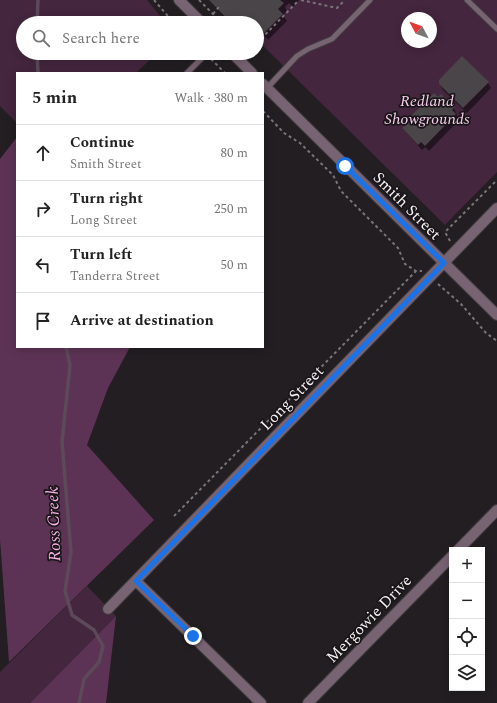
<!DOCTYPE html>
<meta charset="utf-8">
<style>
:root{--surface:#fff;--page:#f2f2f2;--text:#222;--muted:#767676;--line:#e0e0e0}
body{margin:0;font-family:Spectral,serif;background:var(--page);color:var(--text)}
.controls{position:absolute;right:12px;bottom:12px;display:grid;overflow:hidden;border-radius:0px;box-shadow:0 2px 10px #0003}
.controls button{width:36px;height:36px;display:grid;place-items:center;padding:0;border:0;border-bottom:1px solid var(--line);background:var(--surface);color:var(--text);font:20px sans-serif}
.compass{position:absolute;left:401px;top:12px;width:36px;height:36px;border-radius:50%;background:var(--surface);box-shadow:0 2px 10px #0003;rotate:311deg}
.stop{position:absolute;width:12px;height:12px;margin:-9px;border:3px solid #1a73e8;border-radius:50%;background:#fff}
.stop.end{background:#1a73e8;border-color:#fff;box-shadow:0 1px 4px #0008}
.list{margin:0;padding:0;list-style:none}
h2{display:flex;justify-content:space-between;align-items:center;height:52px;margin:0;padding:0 16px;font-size:17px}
h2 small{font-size:13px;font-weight:400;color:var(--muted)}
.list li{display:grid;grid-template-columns:26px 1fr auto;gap:12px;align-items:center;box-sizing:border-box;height:56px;padding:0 16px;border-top:1px solid var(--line)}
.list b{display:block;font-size:15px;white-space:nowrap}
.list p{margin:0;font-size:13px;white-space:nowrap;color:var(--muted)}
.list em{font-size:13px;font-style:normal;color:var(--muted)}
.icon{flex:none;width:22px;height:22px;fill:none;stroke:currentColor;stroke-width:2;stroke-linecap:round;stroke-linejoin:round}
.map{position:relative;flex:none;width:497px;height:703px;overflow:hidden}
.search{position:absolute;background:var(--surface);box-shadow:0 2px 10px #0003;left:16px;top:16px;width:248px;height:44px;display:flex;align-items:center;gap:10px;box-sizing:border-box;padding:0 14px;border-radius:22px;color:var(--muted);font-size:15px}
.panel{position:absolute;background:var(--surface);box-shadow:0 2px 10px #0003;left:16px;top:72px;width:248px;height:276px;border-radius:0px}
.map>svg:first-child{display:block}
.green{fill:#44263e;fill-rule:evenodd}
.forest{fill:#5d3355}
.shadow{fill:#0007}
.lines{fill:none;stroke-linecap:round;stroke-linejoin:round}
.stream{stroke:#5c4959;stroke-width:3.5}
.building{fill:#4a4549}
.service-casing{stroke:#403c3f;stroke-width:7}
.minor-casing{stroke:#403c3f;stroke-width:12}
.path{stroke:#797578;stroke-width:2;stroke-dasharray:3 3;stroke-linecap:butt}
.service{stroke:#786372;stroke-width:5}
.minor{stroke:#786372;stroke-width:10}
.route{stroke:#1a73e8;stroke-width:5}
.labels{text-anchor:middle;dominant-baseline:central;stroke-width:3.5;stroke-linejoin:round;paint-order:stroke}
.park-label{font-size:16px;font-style:italic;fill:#f7ccec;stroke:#191518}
.street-label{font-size:16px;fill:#f5f2f4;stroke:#191518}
.water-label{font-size:17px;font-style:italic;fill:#f6b0e6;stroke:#191518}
</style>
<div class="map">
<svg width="497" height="703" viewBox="0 0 497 703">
<rect width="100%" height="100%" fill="#221e21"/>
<path class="green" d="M0,0H147L166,23H23V53H157L136,73H17V123L0,106Z
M216,0H497V172L445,225L257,40V23ZM407,18H431V42H407Z
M87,586L116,616L30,703H0V672Z"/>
<path class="forest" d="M17,137V347H130L108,388L87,445L154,520L9,662L0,539V159Z
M116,616L106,703H30Z"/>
<path class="shadow" d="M209,0H299L293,7L289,3L285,7L287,11L283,15L287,21L268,40L260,31L257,34V23H230Z
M488,83L491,88L467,113L443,90L440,84Z
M441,95L454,108L459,120L429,151L425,147L422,150L403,129Z"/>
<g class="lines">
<path class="stream" d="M37,23L38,0
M37,53L38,73
M66,347L70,365L62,442L71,552L65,591L72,615L94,630L103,646L99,662L84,679L79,703"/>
</g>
<path class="building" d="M209,0H280L284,3L278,9L283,14L264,33L257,26V23H239L233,17L229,21Z
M462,56L489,82L463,108L439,84V80Z
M434,93L438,97L441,94L455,107L452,110L456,114L425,146L421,142L418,145L402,128L405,125L403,124Z"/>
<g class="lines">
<g class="service-casing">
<path id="service" d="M467,0L497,29
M187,73L207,53
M267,88L297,56L308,49L332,39L370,0"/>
</g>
<g class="minor-casing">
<path id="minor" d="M179,0L202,23
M232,53L252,73
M263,84L497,315
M458,550L497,510
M136,581L261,703
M108,609L497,208
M308,703L452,556"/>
</g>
<path class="path" d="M154,0L174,23
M199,0L222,23
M301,0L337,8L345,0
M213,14L219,7
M257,43L299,0
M211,59L225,73
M263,111L284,133L300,143L333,175L341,191L398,248L405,264L416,271H422
M450,241L445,232L497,180
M438,284L461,304L486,333L497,341
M174,516L416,271"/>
<use href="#service" class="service"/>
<use href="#minor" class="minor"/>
</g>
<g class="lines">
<path class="route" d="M193,636L136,581L444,263L345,166"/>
</g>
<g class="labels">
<g class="park-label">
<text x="427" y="101">Redland<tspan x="427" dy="18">Showgrounds</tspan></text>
</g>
<g class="street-label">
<text transform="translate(407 206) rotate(45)">Smith Street</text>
<text transform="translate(292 398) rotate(-46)">Long Street</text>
<text transform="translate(369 619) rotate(-46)">Mergowie Drive</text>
</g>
<g class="water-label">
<text transform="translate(54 524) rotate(-92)">Ross Creek</text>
</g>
</g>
</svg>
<div class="controls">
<button>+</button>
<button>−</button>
<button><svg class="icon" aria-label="locate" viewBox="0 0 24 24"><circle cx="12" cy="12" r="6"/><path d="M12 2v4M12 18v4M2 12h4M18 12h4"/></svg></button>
<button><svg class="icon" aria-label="layers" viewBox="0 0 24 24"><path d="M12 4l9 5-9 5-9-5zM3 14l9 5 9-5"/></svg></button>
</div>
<svg class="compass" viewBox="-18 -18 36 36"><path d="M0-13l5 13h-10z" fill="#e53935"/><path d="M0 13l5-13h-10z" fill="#767676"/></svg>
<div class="stop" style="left:345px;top:166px"></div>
<div class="stop end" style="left:193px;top:636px"></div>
<div class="search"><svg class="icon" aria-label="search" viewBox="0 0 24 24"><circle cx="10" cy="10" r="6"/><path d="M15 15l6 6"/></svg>Search here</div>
<section class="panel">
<h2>5 min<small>Walk · 380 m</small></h2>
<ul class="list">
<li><svg class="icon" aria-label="ahead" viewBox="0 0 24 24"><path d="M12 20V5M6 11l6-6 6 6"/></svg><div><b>Continue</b><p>Smith Street</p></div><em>80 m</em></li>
<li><svg class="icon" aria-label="right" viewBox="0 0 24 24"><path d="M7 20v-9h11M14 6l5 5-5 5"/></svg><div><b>Turn right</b><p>Long Street</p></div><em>250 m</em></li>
<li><svg class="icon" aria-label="left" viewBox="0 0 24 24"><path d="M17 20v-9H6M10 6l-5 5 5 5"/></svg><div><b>Turn left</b><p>Tanderra Street</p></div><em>50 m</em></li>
<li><svg class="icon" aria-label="arrive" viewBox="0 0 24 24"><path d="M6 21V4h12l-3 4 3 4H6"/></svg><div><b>Arrive at destination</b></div></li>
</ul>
</section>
</div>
